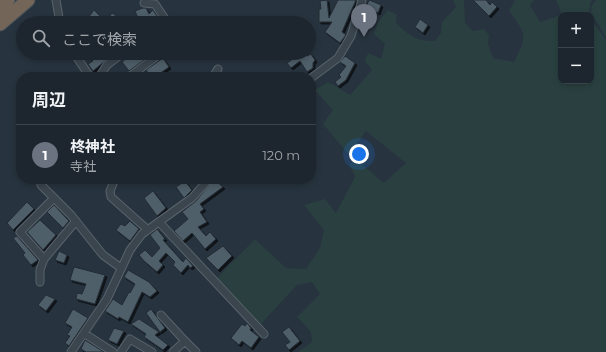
<!DOCTYPE html>
<html lang="ja">
<meta charset="utf-8">
<style>
:root{--surface:#1d262e;--page:#2a323a;--text:#f1f3f6;--muted:#a0a5aa;--line:#3b434a;--accent:#95c1f0}
body{margin:0;font-family:Montserrat,"Noto Sans JP",sans-serif;background:var(--page);color:var(--text)}
.controls{position:absolute;right:12px;top:12px;display:grid;overflow:hidden;border-radius:8px;box-shadow:0 2px 6px #0003}
.controls button{width:36px;height:36px;display:grid;place-items:center;padding:0;border:0;border-bottom:1px solid var(--line);background:var(--surface);color:var(--text);font:20px sans-serif}
.you{position:absolute;left:359px;top:154px;width:14px;height:14px;margin:-10px;border:3px solid #fff;border-radius:50%;background:#1a73e8;box-shadow:0 0 0 6px #1a73e833}
.badge{display:grid;place-items:center;width:26px;height:26px;border-radius:50%;background:var(--accent);color:#fff;font-size:13px;font-weight:700}
.pin{position:absolute;translate:-50% -33px;filter:drop-shadow(0 1px 2px #0008)}
.pin::after{content:'';position:absolute;top:21px;width:14px;height:12px;background:inherit;clip-path:polygon(0 0,100% 0,50% 100%)}
.list{margin:0;padding:0;list-style:none}
h2{display:flex;justify-content:space-between;align-items:center;height:52px;margin:0;padding:0 16px;font-size:17px}
h2 small{font-size:13px;font-weight:400;color:var(--muted)}
.list li{display:grid;grid-template-columns:26px 1fr auto;gap:12px;align-items:center;box-sizing:border-box;height:60px;padding:0 16px;border-top:1px solid var(--line)}
.list b{display:block;font-size:15px;white-space:nowrap}
.list p{margin:0;font-size:13px;white-space:nowrap;color:var(--muted)}
.list em{font-size:13px;font-style:normal;color:var(--muted)}
.icon{flex:none;width:22px;height:22px;fill:none;stroke:currentColor;stroke-width:2;stroke-linecap:round;stroke-linejoin:round}
.map{position:relative;flex:none;width:606px;height:352px;overflow:hidden}
.search{position:absolute;background:var(--surface);box-shadow:0 2px 6px #0003;left:16px;top:16px;width:300px;height:44px;display:flex;align-items:center;gap:10px;box-sizing:border-box;padding:0 14px;border-radius:22px;color:var(--muted);font-size:15px}
.panel{position:absolute;background:var(--surface);box-shadow:0 2px 6px #0003;left:16px;top:72px;width:300px;height:112px;border-radius:16px}
.map>svg:first-child{display:block}
.green{fill:#2a4040}
.building{fill:#505e69;stroke:#222c35;filter:url(#shadow)}
.lines{fill:none;stroke-linecap:round;stroke-linejoin:round}
.street-casing{stroke:#59636c;stroke-width:9}
.highway-casing{stroke:#465059;stroke-width:15}
.street{stroke:#3b454e;stroke-width:7}
.highway{stroke:#736659;stroke-width:13}
</style>
<div class="map">
<svg width="606" height="352" viewBox="0 0 606 352">
<defs>
<filter id="shadow"><feDropShadow dx="2" dy="2" stdDeviation="0" flood-color="#0009"/></filter>
</defs>
<rect width="100%" height="100%" fill="#27333e"/>
<path class="green" d="M453,0H464L465,23L473,31L484,29L489,35L488,44L493,58L514,62C527,36 527,35 509,11L515,0H534L530,5L540,22L561,15V81H591V19L606,40V352H298L312,342L311,332L297,317L320,294L312,282L297,285L261,324L216,279L255,239L286,268L306,269L320,248L324,230L304,205L325,199L336,213L355,177L349,164L356,159L384,183L406,163L366,131L349,155L323,124L333,110L315,90L328,82L350,95L372,70L365,61L368,53L381,59L385,44L374,34L378,22L388,10L397,15L396,23C410,36 415,41 435,41L441,33L442,22L456,7Z
M556,0H592L590,3L589,15H562Z
M596,0H606V37L591,13L592,5Z"/>
<path class="building" d="M327,0L329,18L338,0H356L342,32L346,35L340,43L325,32L332,22H319V9H321L320,1Z
M369,0L381,5L378,13L366,7Z
M473,0H486L490,5L492,2L497,7L489,16Z
M143,8H146L149,14L153,10L157,16L149,21L151,23H140L135,11Z
M94,10L100,16L93,23H84Z
M112,13L127,23H112L107,20Z
M420,19L428,25L423,33L415,27Z
M83,53H109L111,56L93,71L88,64L93,61Z
M133,53H146L148,57L129,71L122,62Z
M296,53H305L307,56L311,54L315,60L313,63V68L307,72L300,61L291,68L287,63L297,56Z
M345,56L355,63L346,80L338,86L335,82L341,77L339,75L346,66L340,62Z
M163,58L169,67L155,77H151L146,70Z
M214,179L223,187L200,204L204,209L200,212L207,222L198,227L206,236L210,232L216,239L205,249L192,233L183,241L174,231L188,219L182,212L196,201Z
M185,181L192,190L184,198L176,187Z
M153,191L166,208L157,216L144,198Z
M27,202L34,209L13,230L7,223Z
M54,205L69,221L63,228L47,212Z
M40,220L56,235L43,250L27,232Z
M130,221L139,229L130,241L116,230L121,224L125,226Z
M157,229L165,239L163,240L183,262L186,258L193,266L190,268L188,265L181,273L173,265L175,262L166,253L159,261L163,265L157,272L144,261L139,255L145,250L152,257L160,248L150,235Z
M17,236L38,260L31,265L23,255L25,253L13,238Z
M223,246L232,256L218,270L206,258Z
M59,251L67,255L64,263L55,260Z
M74,267L105,275L95,304L76,299L77,293L82,294L86,284L70,280Z
M128,270L149,282L157,291L150,297L142,292L128,322L119,317L118,319L105,311L113,299L122,305L129,292L130,293L135,284L124,277Z
M46,295L55,299L46,311L38,305Z
M73,309L88,318L69,346L65,343L70,336L67,335L72,327L65,323Z
M151,309L165,328L160,332L146,313Z
M139,319L159,332L155,335L168,345L163,350L144,337L146,334L131,324Z
M247,323L251,328L250,330L259,337L251,348L242,341L239,345L231,338L242,324L245,326Z
M289,327L300,341L289,350L285,345L290,342L282,332Z
M114,328L124,331L117,344L108,340Z
M85,340L104,352H86L81,349Z"/>
<g class="lines">
<g class="street-casing">
<path id="street" d="M56,0L60,23
M144,3L155,4L167,22L165,23
M74,53L90,77
M99,77L107,65L123,53
M129,77L161,53
M213,77L218,69
M311,78L338,58L351,36L362,0
M45,179L41,185L71,215L103,255L121,268
M115,179L110,191L111,197L148,230
M159,222L264,334
M44,259L20,232L54,198
M40,282V270L44,259L76,221
M161,315L185,341
M85,334L113,352
M71,352L107,299L130,250L142,234L192,198L209,179
M121,352L130,339L152,352
M173,352L185,341L196,352"/>
</g>
<g class="highway-casing">
<path id="highway" d="M0,10L8,0
M0,24L28,0"/>
</g>
<use href="#street" class="street"/>
<use href="#highway" class="highway"/>
</g>
</svg>
<div class="controls">
<button>+</button>
<button>−</button>
</div>
<div class="you"></div>
<div class="pin badge" style="left:364px;top:37px;background:#6b7280">1</div>
<div class="search"><svg class="icon" aria-label="search" viewBox="0 0 24 24"><circle cx="10" cy="10" r="6"/><path d="M15 15l6 6"/></svg>ここで検索</div>
<section class="panel">
<h2>周辺<small></small></h2>
<ul class="list">
<li><span class="badge" style="background:#6b7280">1</span><div><b>柊神社</b><p>寺社</p></div><em>120 m</em></li>
</ul>
</section>
</div>
